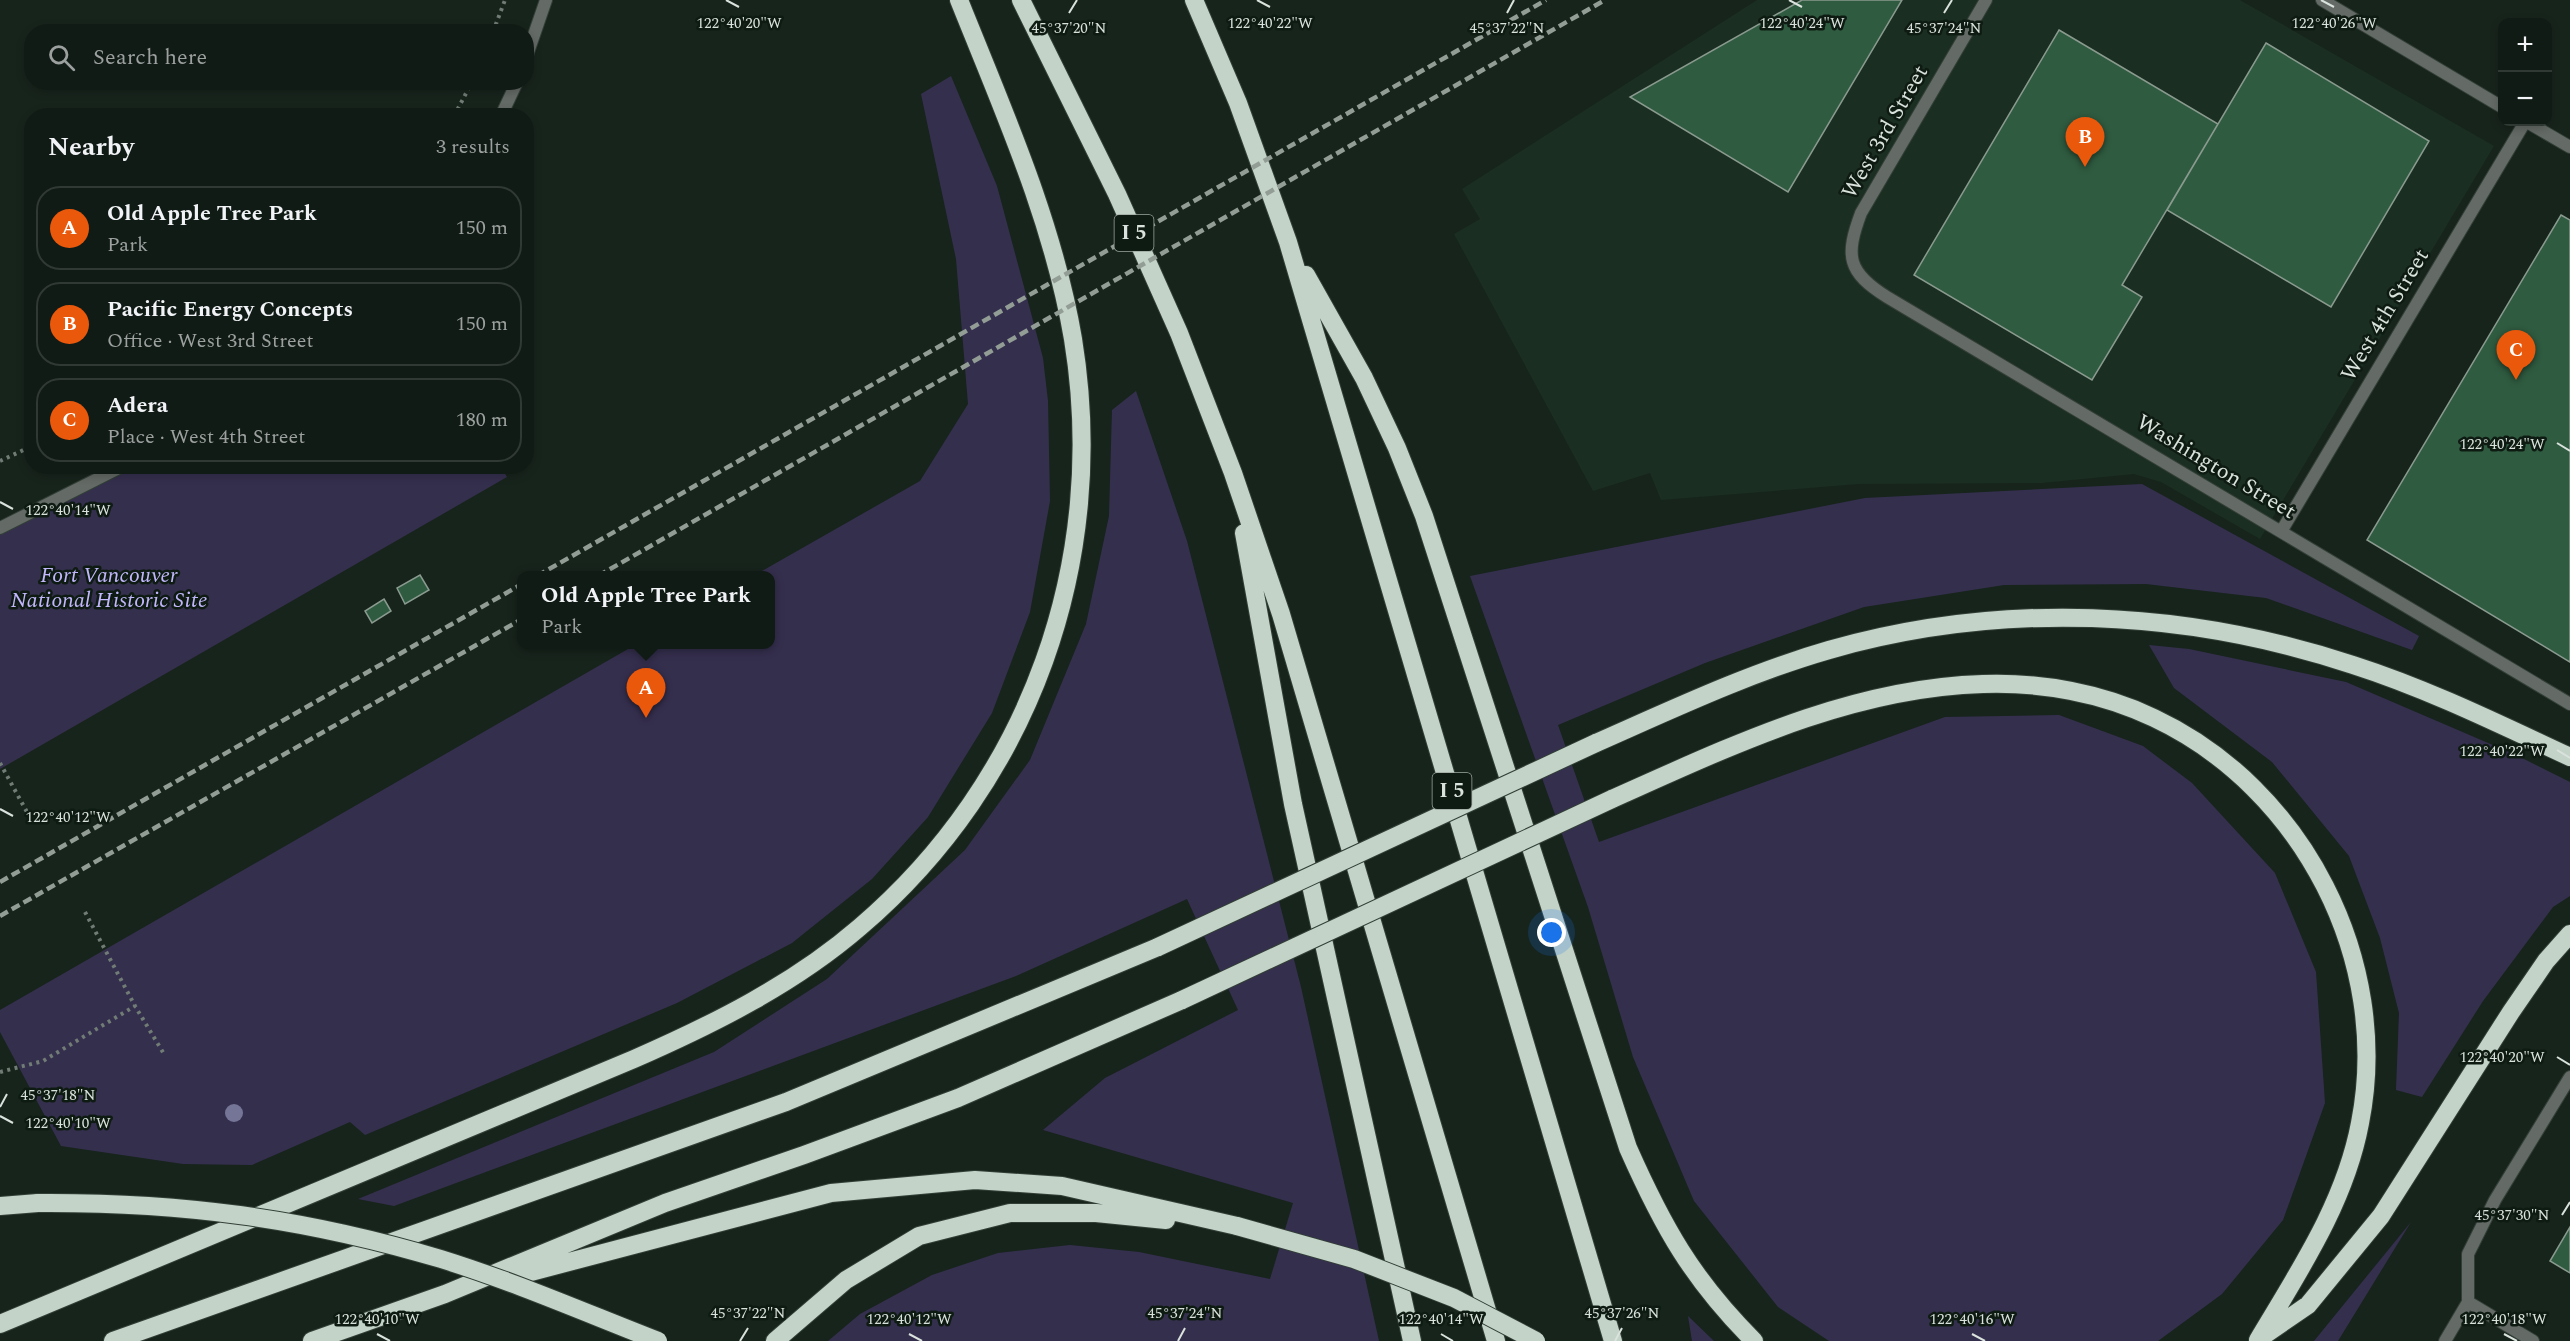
<!DOCTYPE html>
<meta charset="utf-8">
<style>
:root{--surface:#111b15;--page:#1a241e;--text:#f1f3f6;--muted:#9ca1a0;--line:#303934;--accent:#ea580c}
body{margin:0;font-family:Spectral,serif;background:var(--page);color:var(--text)}
.controls{position:absolute;right:18px;top:18px;display:grid;overflow:hidden;border-radius:12px;box-shadow:0 3px 9px #0003}
.controls button{width:54px;height:54px;display:grid;place-items:center;padding:0;border:0;border-bottom:2px solid var(--line);background:var(--surface);color:var(--text);font:30px sans-serif}
.you{position:absolute;left:1552px;top:933px;width:21px;height:21px;margin:-15px;border:4px solid #fff;border-radius:50%;background:#1a73e8;box-shadow:0 0 0 9px #1a73e833}
.badge{display:grid;place-items:center;width:39px;height:39px;border-radius:50%;background:var(--accent);color:#fff;font-size:20px;font-weight:700}
.pin{position:absolute;translate:-50% -50px;filter:drop-shadow(0 2px 3px #0008)}
.pin::after{content:'';position:absolute;top:32px;width:21px;height:18px;background:inherit;clip-path:polygon(0 0,100% 0,50% 100%)}
.popup{position:absolute;left:517px;top:571px;width:258px;height:78px;box-sizing:border-box;display:grid;place-content:center;border-radius:12px;background:var(--surface);filter:drop-shadow(0 2px 4px #0005);font-size:20px;white-space:nowrap;color:var(--muted)}
.popup b{font-size:22px;color:var(--text)}
.popup::after{content:'';position:absolute;left:50%;top:100%;margin-left:-12px;border:12px solid transparent;border-top-color:var(--surface)}
.list{margin:0;padding:0;list-style:none}
h2{display:flex;justify-content:space-between;align-items:center;height:78px;margin:0;padding:0 24px;font-size:26px}
h2 small{font-size:20px;font-weight:400;color:var(--muted)}
.list li{display:grid;grid-template-columns:39px 1fr auto;gap:18px;align-items:center;box-sizing:border-box;height:84px;margin:0 12px 12px;padding:0 12px;border:2px solid var(--line);border-radius:24px}
.list b{display:block;font-size:22px;white-space:nowrap}
.list p{margin:0;font-size:20px;white-space:nowrap;color:var(--muted)}
.list em{font-size:20px;font-style:normal;color:var(--muted)}
.icon{flex:none;width:33px;height:33px;fill:none;stroke:currentColor;stroke-width:2;stroke-linecap:round;stroke-linejoin:round}
.map{position:relative;flex:none;width:2570px;height:1341px;overflow:hidden}
.search{position:absolute;background:var(--surface);box-shadow:0 3px 9px #0003;left:24px;top:24px;width:510px;height:66px;display:flex;align-items:center;gap:15px;box-sizing:border-box;padding:0 21px;border-radius:24px;color:var(--muted);font-size:22px}
.panel{position:absolute;background:var(--surface);box-shadow:0 3px 9px #0003;left:24px;top:108px;width:510px;height:366px;border-radius:24px}
.map>svg:first-child{display:block}
.built{fill:#1b2e22}
.green{fill:#352f4e}
.building{fill:#2f5b40;stroke:#8a9a8f;stroke-width:1.5}
.lines{fill:none;stroke-linecap:round;stroke-linejoin:round}
.minor-casing{stroke:#323f37;stroke-width:14}
.tertiary-casing{stroke:#323f37;stroke-width:14}
.motorway-casing{stroke:#323f37;stroke-width:20}
.path{stroke:#707c75;stroke-width:4;stroke-dasharray:3 4.5;stroke-linecap:butt}
.minor{stroke:#646a66;stroke-width:12}
.tertiary{stroke:#646a66;stroke-width:12}
.motorway{stroke:#c3d3c8;stroke-width:18}
.rail{stroke:#929d96;stroke-width:4.5;stroke-dasharray:9 4.5;stroke-linecap:butt}
.motorway-bridge-casing{stroke:#323f37;stroke-width:20;stroke-linecap:butt}
.motorway-bridge{stroke:#c3d3c8;stroke-width:18}
.tree{fill:#757597}
.ticks{fill:none;stroke:#d9e2dc;stroke-width:2}
.labels{text-anchor:middle;dominant-baseline:central;stroke-width:5;stroke-linejoin:round;paint-order:stroke}
.shield{fill:#0e1b12;stroke:#9ca69f;stroke-width:1.5}
.shield-label{font-size:21px;font-weight:bold;fill:#d9e2dc}
.street-label{font-size:22px;fill:#d9e2dc;stroke:#0e1b12}
.park-label{font-size:22px;font-style:italic;fill:#c2b7fc;stroke:#0e1b12}
.ticks-label{font-size:15px;text-anchor:middle;fill:#d9e2dc;stroke:#0e1b12;stroke-width:5;stroke-linejoin:round;paint-order:stroke}
</style>
<div class="map">
<svg width="2570" height="1341" viewBox="0 0 2570 1341">
<rect width="100%" height="100%" fill="#17241c"/>
<path class="built" d="M1757,0H2240L2494,146L2260,539L2161,482L2134,474L2042,483L1859,484L1661,500L1650,473L1593,491L1454,234L1480,219L1462,189Z"/>
<path class="green" d="M951,76L997,186L1043,358L1048,401L1050,501L1030,612L992,713L928,817L872,879L792,943L677,1003L365,1135L350,1122L252,1165L183,1164L61,1146L0,1032V1010L635,645L771,644V576L755,575L920,481L968,404L956,259L921,94Z
M1136,391L1187,541L1301,987L1379,1341H828L860,1314L932,1275L998,1253L1070,1245L1139,1252L1270,1279L1293,1203L1043,1130L1105,1078L1238,1010L1187,899L1016,976L394,1206L358,1199L714,1052L827,979L965,850L1030,760L1086,624L1109,516L1112,410Z
M123,467H501L507,477L0,769V528Z
M2142,484L2419,636L2412,650L2266,598L2146,584L2004,585L1864,607L1705,663L1558,725L1599,842L1945,717L2059,715L2143,746L2192,783L2275,873L2316,972L2325,1103L2283,1220L2222,1294L2158,1341H1829L1778,1307L1694,1201L1633,1057L1588,907L1470,576L1865,498Z
M2149,645L2189,649L2346,682L2516,755L2570,782V896L2553,907L2483,1001L2422,1097L2396,1090L2399,1013L2380,938L2349,856L2272,762L2174,688Z
M2411,1222L2338,1341H2314Z
M1688,1316L1714,1341H1692Z"/>
<path class="building" d="M1802,0H1902L1788,192L1630,97Z
M2059,30L2218,124L2122,285L2142,297L2092,380L1914,275Z
M2266,43L2429,141L2331,307L2167,210Z
M2561,215L2570,220V662L2367,540Z
M420,575L429,590L405,604L397,588Z
M384,599L391,611L372,623L365,611Z
M2570,1227V1273L2550,1261Z"/>
<g class="lines">
<g class="minor-casing">
<path id="minor" d="M1986,0L1861,213C1845,256 1847,272 1887,297L2570,704
M2282,530L2525,122
M2468,1302V1254L2495,1200L2570,1077
M2468,1302L2533,1341
M2445,1341L2468,1302"/>
</g>
<g class="tertiary-casing">
<path id="tertiary" d="M2322,0L2502,107
M526,58L546,0
M501,116L517,82
M2527,122L2570,147
M0,528L123,466"/>
</g>
<g class="motorway-casing">
<path id="motorway" d="M1021,0L1117,194L1179,333L1233,473L1281,614L1496,1341
M1194,0L1238,103L1288,242L1613,1341
M1306,275L1364,378L1397,448L1424,516L1628,1148C1663,1227 1692,1279 1754,1341
M1244,533L1293,804L1412,1341
M1596,743C1673,709 1749,673 1829,650C2001,601 2184,609 2353,665C2428,689 2499,724 2570,757
M1612,799C1731,746 1850,688 1983,684C2041,682 2102,693 2154,718C2303,788 2392,961 2360,1123C2345,1203 2299,1271 2258,1340
M0,1206L38,1203
M508,1278L831,1193L975,1180L1062,1186L1237,1226
M0,1324L634,1059C714,1024 794,984 860,927C1031,781 1109,560 1073,339C1053,221 1003,110 959,0
M2263,1336L2308,1305L2381,1216L2511,1012L2546,961L2570,934
M113,1341L786,1102L1158,947
M312,1341L445,1294L665,1203L804,1155L958,1098L1182,1000
M775,1341L846,1280L919,1236L1010,1213H1096L1166,1220"/>
</g>
<path class="path" d="M493,32L505,0
M454,116L472,82
M0,461L32,446
M0,763L33,823
M85,912L135,1006L164,1054
M0,1072L43,1061L135,1006"/>
<use href="#minor" class="minor"/>
<use href="#tertiary" class="tertiary"/>
<use href="#motorway" class="motorway"/>
<path class="rail" d="M537,576L1546,0
M598,576L1605,0
M0,882L522,584
M0,916L522,619"/>
<g class="motorway-bridge-casing">
<path id="motorway-bridge" d="M1158,947L1596,743
M1182,1000L1612,799
M38,1203C180,1202 304,1218 441,1259C515,1282 586,1313 658,1341
M1237,1226L1354,1259L1454,1298L1536,1341"/>
</g>
<use href="#motorway-bridge" class="motorway-bridge"/>
</g>
<circle class="tree" cx="234" cy="1113" r="9"/>
<path class="ticks" d="M726,0L739,7M1257,0L1270,7M1789,0L1802,7M2321,0L2334,7M1069,13L1077,0M1507,13L1514,0M1944,13L1952,0M2557,443L2570,451M0,502L13,509M2557,750L2570,758M0,809L13,816M2557,1057L2570,1065M0,1107L7,1094M0,1116L13,1123M2562,1215L2570,1202M377,1334L390,1341M909,1334L922,1341M1441,1334L1453,1341M1972,1334L1985,1341M2504,1334L2517,1341M740,1341L748,1328M1178,1341L1185,1328M1615,1341L1622,1328"/>
<g class="labels">
<g class="shield">
<rect x="1114.5" y="215" width="39" height="36" rx="4.5"/>
<rect x="1432.5" y="773" width="39" height="36" rx="4.5"/>
</g>
<g class="shield-label">
<text x="1134" y="233">I 5</text>
<text x="1452" y="791">I 5</text>
</g>
<g class="street-label">
<text transform="translate(1885 132) rotate(-60)">West 3rd Street</text>
<text transform="translate(2385 315) rotate(-59)">West 4th Street</text>
<text transform="translate(2216 467) rotate(31)">Washington Street</text>
</g>
<g class="park-label">
<text x="109" y="575">Fort Vancouver<tspan x="109" dy="25">National Historic Site</tspan></text>
</g>
</g>
<g class="ticks-label">
<text x="1270" y="28">122°40'22"W</text>
<text x="2334" y="28">122°40'26"W</text>
<text x="739" y="28">122°40'20"W</text>
<text x="1802" y="28">122°40'24"W</text>
<text x="1069" y="33">45°37'20"N</text>
<text x="1507" y="33">45°37'22"N</text>
<text x="1944" y="33">45°37'24"N</text>
<text x="2502" y="449">122°40'24"W</text>
<text x="68" y="515">122°40'14"W</text>
<text x="2502" y="756">122°40'22"W</text>
<text x="68" y="822">122°40'12"W</text>
<text x="2502" y="1062">122°40'20"W</text>
<text x="58" y="1100">45°37'18"N</text>
<text x="68" y="1128">122°40'10"W</text>
<text x="2512" y="1220">45°37'30"N</text>
<text x="748" y="1318">45°37'22"N</text>
<text x="1185" y="1318">45°37'24"N</text>
<text x="1622" y="1318">45°37'26"N</text>
<text x="377" y="1324">122°40'10"W</text>
<text x="909" y="1324">122°40'12"W</text>
<text x="1441" y="1324">122°40'14"W</text>
<text x="1972" y="1324">122°40'16"W</text>
<text x="2504" y="1324">122°40'18"W</text>
</g>
</svg>
<div class="controls">
<button>+</button>
<button>−</button>
</div>
<div class="you"></div>
<div class="pin badge" style="left:646px;top:718px">A</div>
<div class="popup"><b>Old Apple Tree Park</b>Park</div>
<div class="pin badge" style="left:2085px;top:167px">B</div>
<div class="pin badge" style="left:2516px;top:380px">C</div>
<div class="search"><svg class="icon" aria-label="search" viewBox="0 0 24 24"><circle cx="10" cy="10" r="6"/><path d="M15 15l6 6"/></svg>Search here</div>
<section class="panel">
<h2>Nearby<small>3 results</small></h2>
<ul class="list">
<li><span class="badge">A</span><div><b>Old Apple Tree Park</b><p>Park</p></div><em>150 m</em></li>
<li><span class="badge">B</span><div><b>Pacific Energy Concepts</b><p>Office · West 3rd Street</p></div><em>150 m</em></li>
<li><span class="badge">C</span><div><b>Adera</b><p>Place · West 4th Street</p></div><em>180 m</em></li>
</ul>
</section>
</div>
